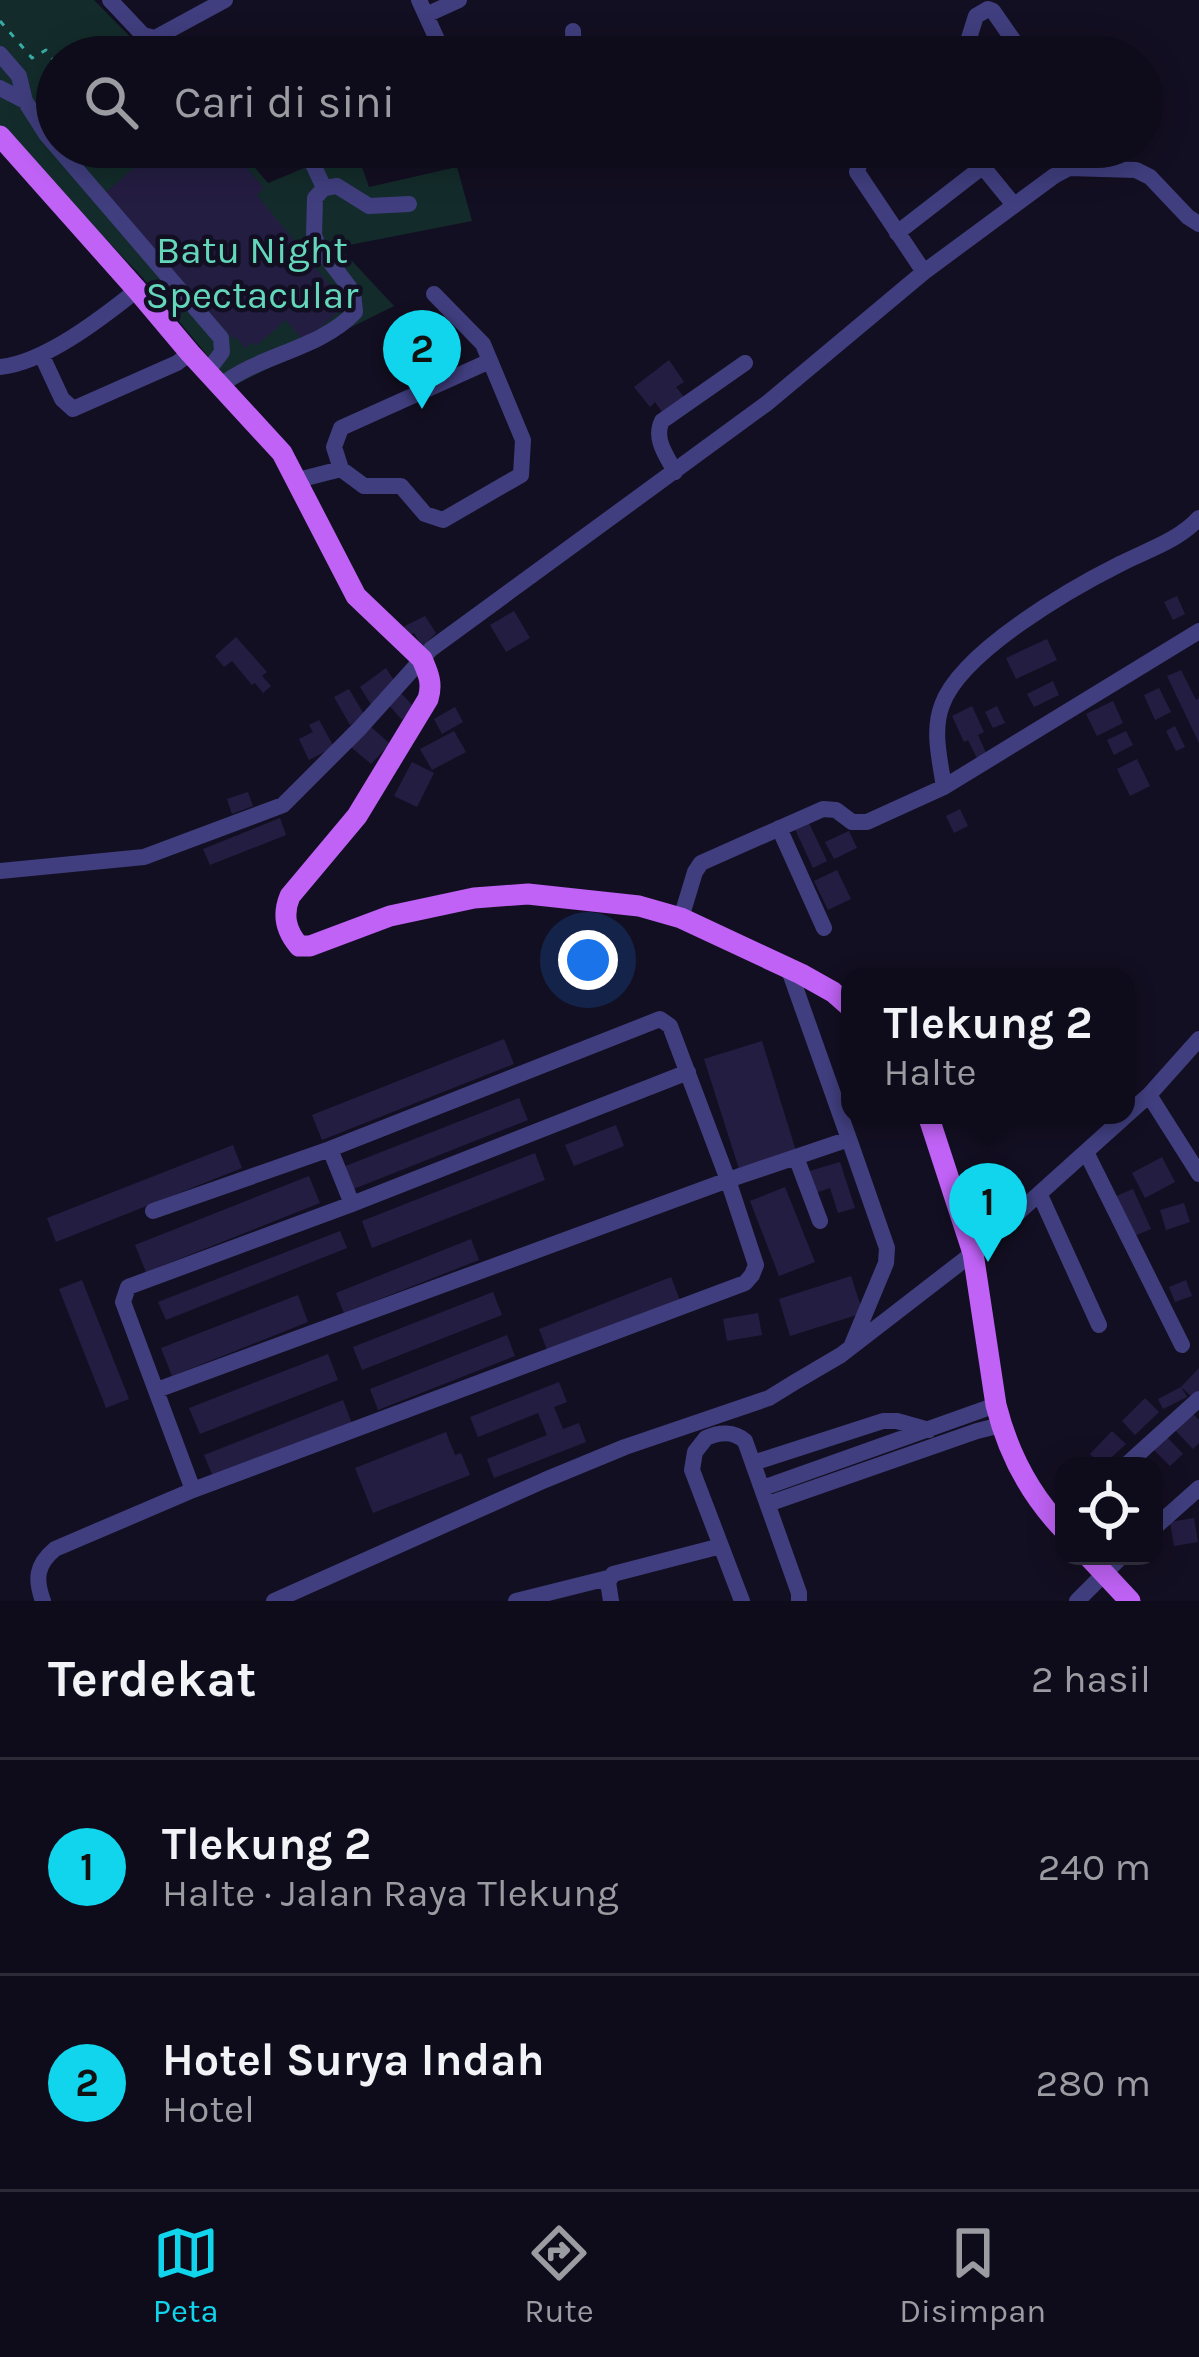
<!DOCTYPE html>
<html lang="id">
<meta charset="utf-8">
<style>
:root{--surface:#0e0b1a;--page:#171423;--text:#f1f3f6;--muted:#9b9ba2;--line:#2e2b39;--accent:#10d5ec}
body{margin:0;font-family:Karla,sans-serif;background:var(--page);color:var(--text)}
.controls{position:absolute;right:36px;bottom:36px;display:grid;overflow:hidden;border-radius:24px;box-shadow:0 6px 30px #0003}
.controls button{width:108px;height:108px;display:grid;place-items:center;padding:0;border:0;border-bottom:3px solid var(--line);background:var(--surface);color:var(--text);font:60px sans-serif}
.you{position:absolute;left:588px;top:960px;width:42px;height:42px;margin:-30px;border:9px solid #fff;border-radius:50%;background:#1a73e8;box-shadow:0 0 0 18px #1a73e833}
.badge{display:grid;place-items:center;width:78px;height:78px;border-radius:50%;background:var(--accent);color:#111;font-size:39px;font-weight:700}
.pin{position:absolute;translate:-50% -99px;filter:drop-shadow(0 3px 6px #0008)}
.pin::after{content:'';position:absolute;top:63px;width:42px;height:36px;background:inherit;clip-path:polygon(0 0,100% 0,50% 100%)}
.popup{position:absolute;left:841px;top:968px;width:294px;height:156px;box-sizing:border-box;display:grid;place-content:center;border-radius:24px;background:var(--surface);filter:drop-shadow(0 3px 9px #0005);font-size:39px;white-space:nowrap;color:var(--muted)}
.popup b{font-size:45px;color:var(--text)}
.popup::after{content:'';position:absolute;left:50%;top:100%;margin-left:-24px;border:24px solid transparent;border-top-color:var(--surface)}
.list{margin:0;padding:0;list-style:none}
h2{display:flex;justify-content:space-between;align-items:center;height:156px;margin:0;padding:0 48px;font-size:51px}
h2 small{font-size:39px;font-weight:400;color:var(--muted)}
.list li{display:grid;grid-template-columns:78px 1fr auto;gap:36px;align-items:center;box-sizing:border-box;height:216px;padding:0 48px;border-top:3px solid var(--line)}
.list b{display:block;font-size:45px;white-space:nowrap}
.list p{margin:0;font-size:39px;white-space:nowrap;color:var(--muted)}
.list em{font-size:39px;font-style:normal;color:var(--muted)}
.icon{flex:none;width:66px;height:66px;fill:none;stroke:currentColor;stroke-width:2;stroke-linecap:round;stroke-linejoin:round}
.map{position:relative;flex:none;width:1199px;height:1601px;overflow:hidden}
.search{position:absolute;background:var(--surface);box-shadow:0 6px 30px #0003;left:36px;right:36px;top:36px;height:132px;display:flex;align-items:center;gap:30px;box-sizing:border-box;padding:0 42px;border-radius:66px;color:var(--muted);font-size:45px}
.sheet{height:588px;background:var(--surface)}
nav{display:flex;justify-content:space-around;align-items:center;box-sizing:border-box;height:168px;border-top:3px solid var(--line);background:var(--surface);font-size:33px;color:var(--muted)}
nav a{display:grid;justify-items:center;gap:6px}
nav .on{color:var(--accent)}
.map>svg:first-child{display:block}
.green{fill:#132c2b}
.building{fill:#241d42}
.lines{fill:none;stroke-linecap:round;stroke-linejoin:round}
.path{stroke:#37ada6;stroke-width:3;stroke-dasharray:6 9;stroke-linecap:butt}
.minor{stroke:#403e7e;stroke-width:16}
.major{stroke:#bf62f5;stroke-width:21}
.labels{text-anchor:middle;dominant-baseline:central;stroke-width:9;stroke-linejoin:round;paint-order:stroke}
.park-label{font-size:39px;fill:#64d7bb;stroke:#130f22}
</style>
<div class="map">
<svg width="1199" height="1601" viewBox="0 0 1199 1601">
<rect width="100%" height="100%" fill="#130f22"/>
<path class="green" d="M0,0H94L150,57H57V147H237L268,183L355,147L369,187L457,167L472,221L339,247L394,306L233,386L142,277L0,129Z"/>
<path class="building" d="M158,147H229L264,188L257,195L346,305L304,342L286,320L256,346L253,342L245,348L236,337L233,339L104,194Z
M669,360L684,382L676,387L684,397L662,412L655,402L650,407L634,387Z
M1177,596L1185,614L1173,620L1164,602Z
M514,611L530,638L506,652L490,625Z
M425,616L436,633L422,647L414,633L405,638L401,628Z
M236,637L267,672L262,676L271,686L263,693L255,683L252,685L232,661L224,667L215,656Z
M1047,639L1057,660L1016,679L1006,658Z
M386,668L395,682L372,706L360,687Z
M1181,670L1196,700L1199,698V743L1167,676Z
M1053,681L1059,695L1034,707L1027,694Z
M1159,688L1171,712L1155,720L1144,695Z
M349,689L365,716L350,725L334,697Z
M400,692L415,708L402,720L388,704Z
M1113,701L1123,723L1097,736L1086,714Z
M972,706L984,732L978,735L988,757L979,762L968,740L964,742L952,716Z
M997,706L1005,723L993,728L985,712Z
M455,707L463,722L442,734L434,719Z
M319,720L334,747L309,760L299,739L313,732L309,725Z
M370,726L390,744L371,764L351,747Z
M1175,726L1185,747L1176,751L1166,731Z
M454,731L466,752L432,770L420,749Z
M1126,731L1133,745L1114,755L1107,740Z
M1137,759L1150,786L1130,796L1117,769Z
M412,762L434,773L417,807L394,796Z
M248,792L253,806L232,814L227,799Z
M960,809L968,826L954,833L946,816Z
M280,818L286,835L210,865L203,849Z
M808,821L827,861L813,868L794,827Z
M849,831L857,848L834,859L825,842Z
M837,870L851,899L828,910L814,881Z
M504,1039L514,1064L322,1140L312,1115Z
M762,1041L796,1151L739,1169L704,1059Z
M519,1098L528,1120L351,1190L343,1167Z
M616,1125L624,1146L574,1166L565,1145Z
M233,1145L242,1168L56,1242L47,1218Z
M535,1153L545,1180L372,1248L362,1221Z
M1162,1157L1175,1182L1145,1198L1132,1173Z
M840,1162L855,1208L838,1213L830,1188L812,1194L806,1172Z
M309,1176L320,1203L146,1272L135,1245Z
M785,1187L815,1262L779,1276L750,1201Z
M1133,1189L1151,1229L1132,1237L1114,1197Z
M1184,1203L1190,1222L1166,1230L1160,1210Z
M340,1231L347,1248L166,1320L158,1302Z
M471,1239L479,1260L344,1313L336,1293Z
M851,1276L863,1313L790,1336L779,1299Z
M671,1277L681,1303L549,1355L539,1329Z
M82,1280L129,1399L106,1408L59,1289Z
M1186,1280L1192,1296L1175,1302L1169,1287Z
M493,1292L502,1315L362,1370L353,1347Z
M298,1295L308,1322L172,1376L161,1348Z
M758,1313L762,1335L727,1341L723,1319Z
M507,1335L515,1356L378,1410L370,1389Z
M328,1354L338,1380L200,1434L189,1408Z
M1199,1368V1391L1192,1397L1181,1387L1187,1397L1163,1409L1158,1399L1181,1387Z
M559,1382L567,1402L554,1407L563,1429L579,1423L586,1442L494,1478L487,1459L547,1435L538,1413L478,1437L470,1417Z
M1145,1398L1159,1412L1135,1435L1122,1421Z
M343,1400L352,1424L214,1479L204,1455Z
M1192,1413L1199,1420V1443L1193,1449L1174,1429Z
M1112,1431L1126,1444L1102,1466L1090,1454Z
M446,1432L455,1455L461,1453L470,1475L373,1513L355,1468Z
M1165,1435L1183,1454L1170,1466L1152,1448Z
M1194,1518L1198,1542L1174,1546L1170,1522Z"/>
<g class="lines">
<path class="path" d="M0,21L32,58L46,50L57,65
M46,110L53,104L57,71"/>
<path class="minor" d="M110,0L143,35L155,38L225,0
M419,0L445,57
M426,15L459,0
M573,31L574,57
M0,54L19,76L25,101L46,134L221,338L222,352L207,372
M326,57C349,46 368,35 387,57
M963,57L976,16L988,9L993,11L1025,57
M0,88L25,101
M305,147L324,188
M877,147L861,158L857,172L924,272
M983,167L1014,205
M897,233L1008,147
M42,356L62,399L73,409L177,363L190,353
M0,367C44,363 102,318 137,290
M220,386C260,354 319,350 355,312L353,292L318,246L314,235L315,198L324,188L337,186L369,206L409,204
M341,469L334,447L341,428L490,361
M675,472C667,456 653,439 662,421L745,363
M298,480L341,469L364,486H401L425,514L443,520L521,475L523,440L483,344L434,294
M944,787C940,760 932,731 942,705C961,652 1070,589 1120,564C1147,550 1178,541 1199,518
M779,828L824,928
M0,871L144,857L283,805L360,728L431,649L766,404L924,272L1054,176L1069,168L1136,170L1150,177L1188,217L1199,224
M681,918L695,872L701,863L823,809L836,810L852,822H867L944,787L1199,631
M789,970L849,1139
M1149,1095L1199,1174
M330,1149L352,1204
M1086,1152L1182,1345
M796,1157L820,1221
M1040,1195L1099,1325
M157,1390L728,1180L849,1139L887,1248L886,1263L851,1347
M753,1463L883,1421H897L929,1430
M1125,1466L1199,1399
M763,1488L996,1405
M193,1490L123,1302L128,1287L352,1204L688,1072
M768,1504L977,1431L1001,1425
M1154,1528L1199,1488
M721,1546L692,1470L695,1452L706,1438C719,1432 734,1431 745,1441L799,1593V1601
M43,1601C35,1579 36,1565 55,1549L193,1490L745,1283L752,1275L756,1265L728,1180L670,1026L660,1019L330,1149L153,1211
M274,1601L545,1480L625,1447L769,1398L795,1382L841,1355L973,1253L1149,1095L1199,1039
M516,1601L608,1578
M611,1601L608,1582L613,1574L721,1546L742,1601
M1077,1601L1122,1556"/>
<path class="major" d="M0,136L137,290L190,353L282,453L356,596L422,659C428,673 433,683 428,699L357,816L290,896C282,915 286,931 299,946H310L390,916L474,898L528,894L639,906L681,918L801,974L833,992L850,1007
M928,1115L973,1253L996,1405C1008,1453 1030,1495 1064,1530
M1088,1556L1130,1601"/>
</g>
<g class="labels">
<g class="park-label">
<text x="252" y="250">Batu Night<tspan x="252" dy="45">Spectacular</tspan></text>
</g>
</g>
</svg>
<div class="controls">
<button><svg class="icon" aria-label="locate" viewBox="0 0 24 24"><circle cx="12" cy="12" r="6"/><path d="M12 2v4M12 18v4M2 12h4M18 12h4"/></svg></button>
</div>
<div class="you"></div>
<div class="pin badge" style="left:988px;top:1262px">1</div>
<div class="popup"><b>Tlekung 2</b>Halte</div>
<div class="pin badge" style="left:422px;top:409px">2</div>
<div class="search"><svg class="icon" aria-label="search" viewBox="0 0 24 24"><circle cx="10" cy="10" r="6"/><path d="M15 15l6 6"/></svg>Cari di sini</div>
</div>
<section class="sheet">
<h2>Terdekat<small>2 hasil</small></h2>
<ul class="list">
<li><span class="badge">1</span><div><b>Tlekung 2</b><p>Halte · Jalan Raya Tlekung</p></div><em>240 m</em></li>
<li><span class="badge">2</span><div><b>Hotel Surya Indah</b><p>Hotel</p></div><em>280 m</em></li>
</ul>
</section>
<nav>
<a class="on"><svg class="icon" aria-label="map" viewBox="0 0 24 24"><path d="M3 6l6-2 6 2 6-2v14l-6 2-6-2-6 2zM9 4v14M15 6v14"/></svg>Peta</a>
<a><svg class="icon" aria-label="directions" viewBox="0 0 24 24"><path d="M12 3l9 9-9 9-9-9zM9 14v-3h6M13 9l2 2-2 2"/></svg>Rute</a>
<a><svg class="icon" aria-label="saved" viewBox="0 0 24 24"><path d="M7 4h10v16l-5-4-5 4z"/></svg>Disimpan</a>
</nav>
